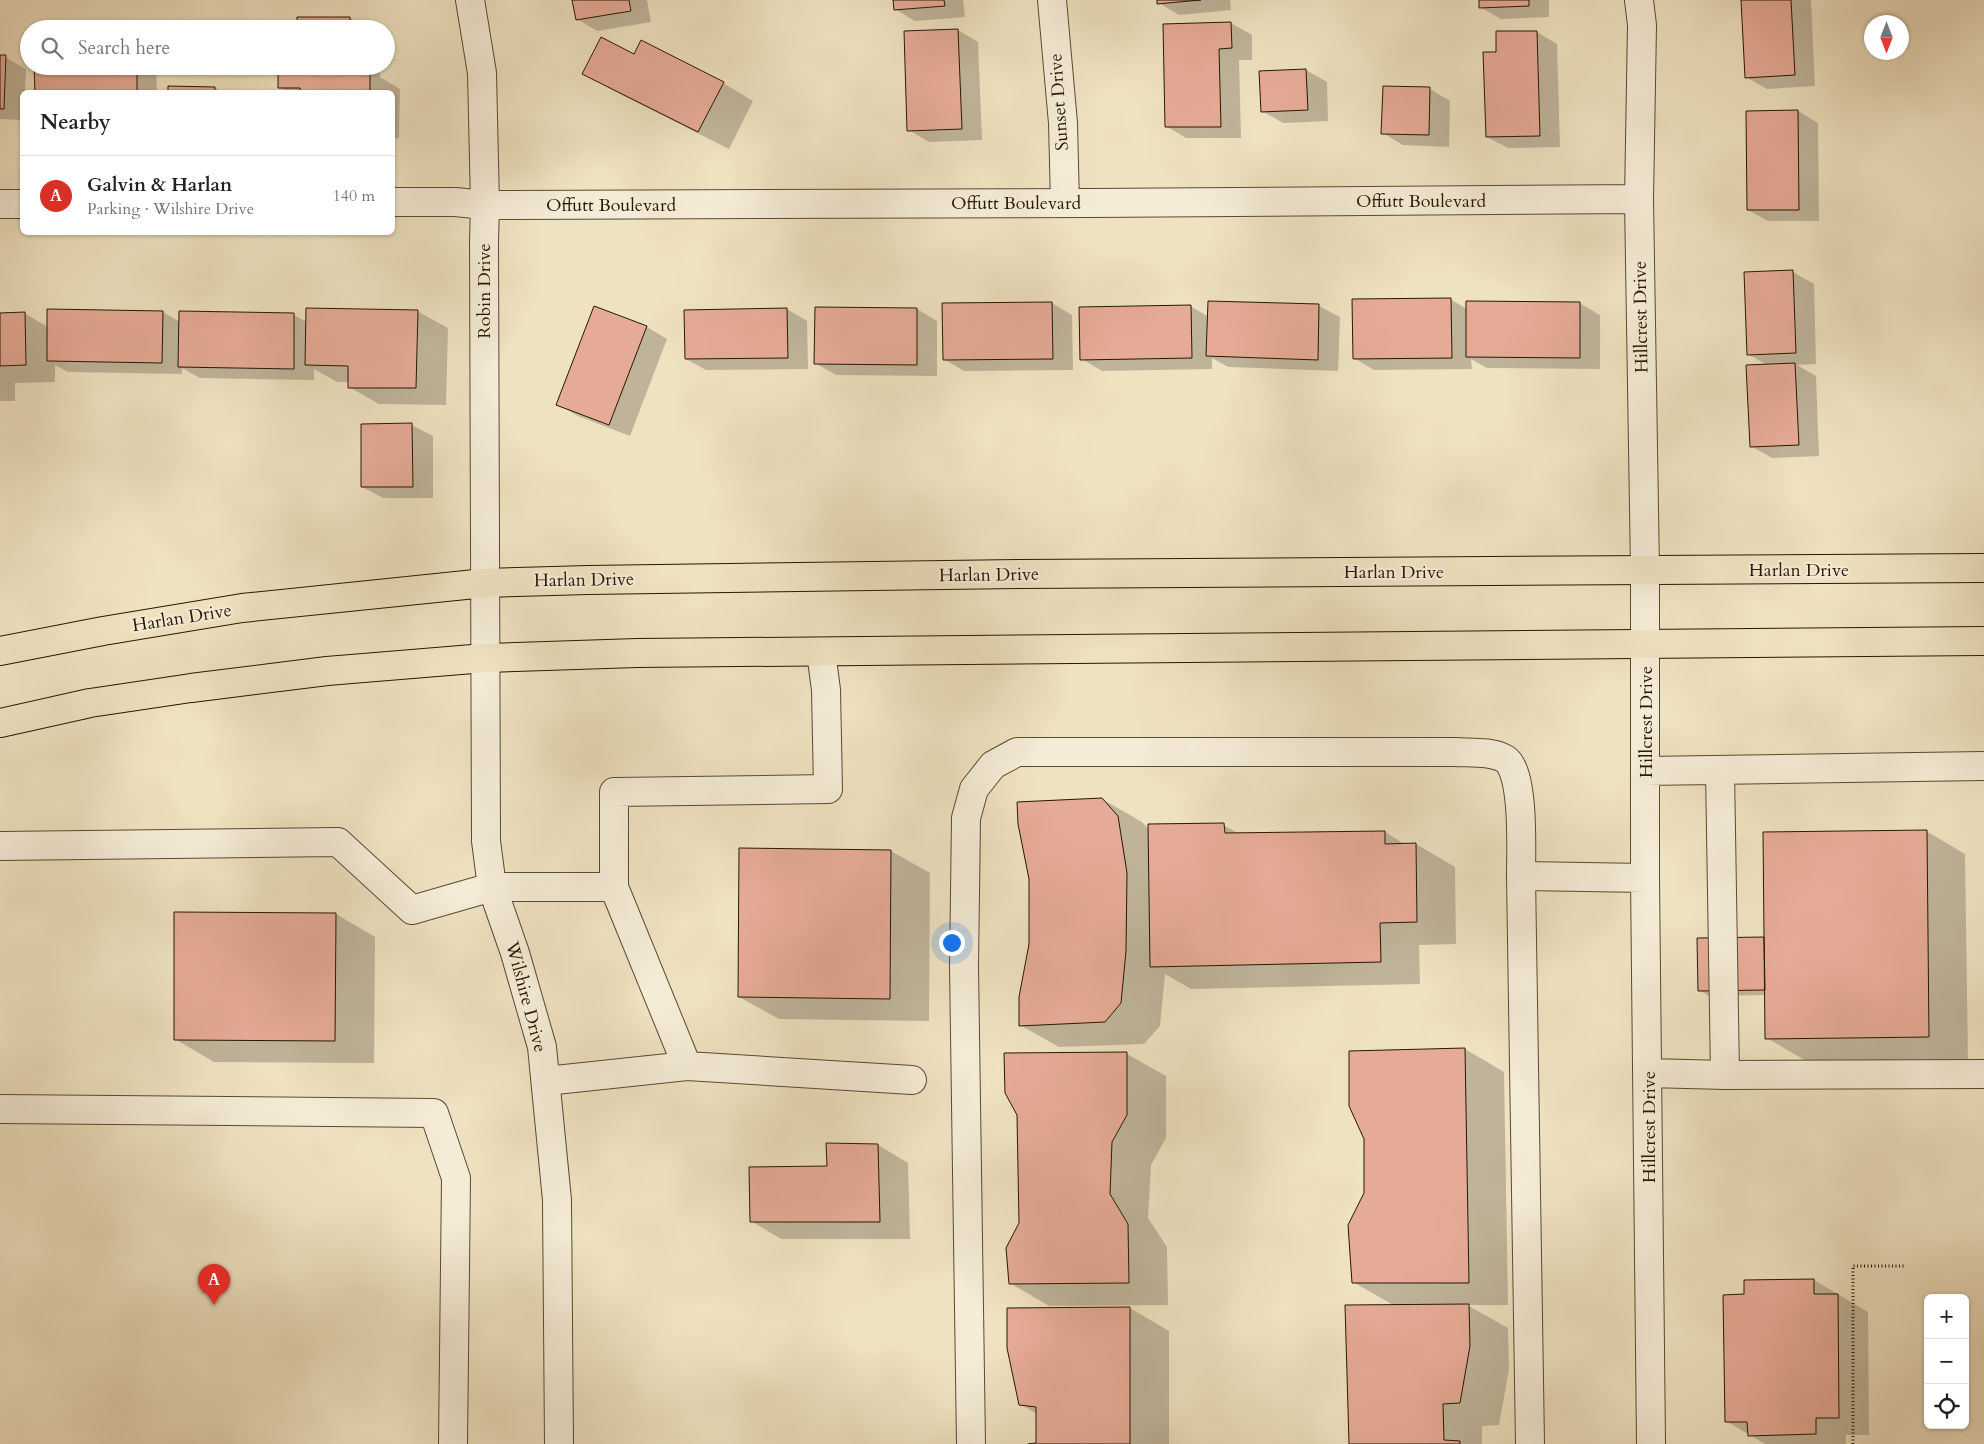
<!DOCTYPE html>
<meta charset="utf-8">
<style>
:root{--surface:#fff;--page:#f2f2f2;--text:#202124;--muted:#757577;--line:#e0e0e0;--accent:#d93025}
body{margin:0;font-family:Cardo,serif;background:var(--page);color:var(--text)}
.controls{position:absolute;right:15px;bottom:15px;display:grid;overflow:hidden;border-radius:8px;box-shadow:0 1px 4px #0004}
.controls button{width:45px;height:45px;display:grid;place-items:center;padding:0;border:0;border-bottom:1px solid var(--line);background:var(--surface);color:var(--text);font:25px sans-serif}
.compass{position:absolute;left:1864px;top:15px;width:45px;height:45px;border-radius:50%;background:var(--surface);box-shadow:0 1px 4px #0004;rotate:180deg}
.you{position:absolute;left:951px;top:942px;width:18px;height:18px;margin:-12px;border:4px solid #fff;border-radius:50%;background:#1a73e8;box-shadow:0 0 0 8px #1a73e833}
.badge{display:grid;place-items:center;width:32px;height:32px;border-radius:50%;background:var(--accent);color:#fff;font-size:16px;font-weight:700}
.pin{position:absolute;translate:-50% -41px;filter:drop-shadow(0 1px 2px #0008)}
.pin::after{content:'';position:absolute;top:26px;width:18px;height:15px;background:inherit;clip-path:polygon(0 0,100% 0,50% 100%)}
.list{margin:0;padding:0;list-style:none}
h2{display:flex;justify-content:space-between;align-items:center;height:65px;margin:0;padding:0 20px;font-size:21px}
h2 small{font-size:16px;font-weight:400;color:var(--muted)}
.list li{display:grid;grid-template-columns:32px 1fr auto;gap:15px;align-items:center;box-sizing:border-box;height:80px;padding:0 20px;border-top:1px solid var(--line)}
.list b{display:block;font-size:19px;white-space:nowrap}
.list p{margin:0;font-size:16px;white-space:nowrap;color:var(--muted)}
.list em{font-size:16px;font-style:normal;color:var(--muted)}
.icon{flex:none;width:28px;height:28px;fill:none;stroke:currentColor;stroke-width:2;stroke-linecap:round;stroke-linejoin:round}
.map{position:relative;flex:none;width:1984px;height:1444px;overflow:hidden}
.search{position:absolute;background:var(--surface);box-shadow:0 1px 4px #0004;left:20px;top:20px;width:375px;height:55px;display:flex;align-items:center;gap:12px;box-sizing:border-box;padding:0 18px;border-radius:28px;color:var(--muted);font-size:19px}
.panel{position:absolute;background:var(--surface);box-shadow:0 1px 4px #0004;left:20px;top:90px;width:375px;height:145px;border-radius:8px}
.map>svg:first-child{display:block}
.shadow{fill:#0003}
.building{fill:#e6ab97;stroke:#261704}
.lines{fill:none;stroke-linecap:round;stroke-linejoin:round}
.minor-casing{stroke:#584a33;stroke-width:30}
.major-casing{stroke:#261704;stroke-width:30}
.path{stroke:#261704;stroke-width:3;stroke-dasharray:1 2.5;stroke-linecap:butt}
.minor{stroke:#f5ecd7;stroke-width:28}
.major{stroke:#efe2c1;stroke-width:28}
.labels{text-anchor:middle;dominant-baseline:central;stroke-width:4;stroke-linejoin:round;paint-order:stroke}
.street-label{font-size:18px;fill:#261704;stroke:#f5ecd7}
</style>
<div class="map">
<svg width="1984" height="1444" viewBox="0 0 1984 1444">
<rect width="100%" height="100%" fill="#efe2c1"/>
<filter id="stains"><feTurbulence type="fractalNoise" baseFrequency=".004" numOctaves="4"/><feColorMatrix values="0 0 0 0 .2 0 0 0 0 .09 0 0 0 0 .02 0 0 0 .5 -.17"/></filter>
<radialGradient id="worn" r=".72"><stop offset=".6" stop-color="#630" stop-opacity="0"/><stop offset="1" stop-color="#630" stop-opacity=".3"/></radialGradient>
<path class="shadow" d="M574,0H647L651,22L597,31L577,19Z
M894,0H963L965,17L915,21L895,9Z
M1158,0H1230L1231,10L1179,15L1159,3Z
M1480,0H1549V17L1501,19L1480,7Z
M1742,0H1811L1815,86L1767,89L1746,77Z
M350,18L368,29H298Z
M1231,23L1252,35V60H1239L1241,138H1186L1166,126L1164,25Z
M958,30L978,42L982,140L929,142L909,130Z
M1537,32L1557,44L1560,147L1508,148L1487,137Z
M634,55L723,83L753,101L729,149L614,91L584,74Z
M0,57H5L26,69L25,92H22V120L0,119Z
M35,66H156L157,92H36Z
M279,66H380V77L400,89L399,138H392V92H288L279,87Z
M1306,70L1327,82L1328,121L1283,123L1262,111L1260,72Z
M169,87L215,88L222,92H169Z
M1430,89L1450,101L1449,147L1403,145L1383,133Z
M1798,111L1818,123L1819,221H1768L1748,210Z
M1793,272L1814,284L1816,364L1797,365L1816,376L1819,456L1772,458L1751,446L1767,365L1748,354L1745,273Z
M1450,299L1467,309L1579,303L1600,315V369L1487,368L1471,359L1472,369L1374,370L1354,358Z
M1209,302L1319,306L1340,317L1338,371L1228,367L1212,358V369L1102,371L1082,359L1190,306L1209,317Z
M1052,303L1072,315L1073,370L964,371L944,359Z
M595,307L647,327L667,339L630,436L578,416L557,404Z
M787,309L807,321L808,369L706,370L686,359L685,311Z
M917,309L937,321V376L836,375L815,363Z
M417,311L448,328L446,405L379,404L349,387V382H337L314,369V380L200,378L182,368V374L68,372L55,365V382L15,383V401H0V314L24,313L48,327L163,312L180,322L294,315L307,322Z
M362,425H412L433,436V498H383L362,487Z
M1102,799L1142,822L1150,831L1223,825L1240,834L1385,832L1406,845L1416,844L1455,867L1456,944L1419,945L1420,984L1191,989L1165,974L1160,1026L1144,1044L1059,1047L1020,1025Z
M1926,831L1965,854L1968,1059L1806,1061L1767,1038L1766,995L1709,996L1699,990L1764,938L1766,940Z
M740,850L891,851L930,873L929,1021L779,1019L739,997Z
M336,914L375,937L374,1063L214,1062L175,1039Z
M1465,1049L1504,1072L1508,1305H1467L1508,1328L1509,1369L1499,1425L1482,1426V1444H1350L1395,1306L1353,1282Z
M1127,1054L1166,1076V1138L1151,1165L1148,1218L1167,1247L1168,1305L1049,1306L1010,1283Z
M878,1145L908,1163L910,1239H781L751,1221L828,1168Z
M1814,1280L1868,1312L1869,1435H1846V1444H1765L1726,1421Z
M1130,1308L1169,1331V1444H1036H1037V1414L1020,1404Z"/>
<path class="building" d="M572,0H629L631,11L576,20Z
M893,0H944L945,6L894,10Z
M1157,0H1201L1157,4Z
M1479,0H1529V6L1479,8Z
M1741,0H1791L1795,75L1745,78Z
M297,17H350V29H297Z
M1231,22L1232,48L1219,49L1221,127H1165L1163,24Z
M958,29L962,129L907,131L904,31Z
M1496,31H1537L1540,136L1486,137L1483,52H1496Z
M601,37L634,54L641,40L724,82L698,132L582,74Z
M0,55H6L4,109H0Z
M34,66H137V92H35Z
M278,66H350V70H370V92H300V88H278Z
M1306,69L1308,110L1261,112L1259,71Z
M168,86L215,87V92H168Z
M1383,86L1430,87L1429,135L1381,134Z
M1798,110L1799,210H1747L1746,111Z
M1793,270L1796,353L1747,355L1744,272Z
M1451,298L1452,358L1353,359L1352,299Z
M1208,301L1319,304L1318,360L1206,356Z
M1466,301L1580,302V358L1466,357Z
M1052,302L1053,359L943,360L942,303Z
M1191,305L1192,358L1080,360L1079,307Z
M594,306L647,326L609,425L556,405Z
M815,307L917,308V365L814,364Z
M306,308L418,310L416,388H348V366L305,365Z
M787,308L788,358L685,359L684,310Z
M47,309L163,311L162,363L47,361Z
M179,311L294,313V369L178,367Z
M25,312L26,365L0,366V313Z
M1795,363L1799,445L1750,447L1746,365Z
M412,423L413,487H361V424Z
M1102,798L1118,816L1127,873L1126,951L1121,1003L1105,1022L1019,1026V997L1029,944V879L1018,824L1017,802Z
M1224,823L1225,833L1385,831V844L1416,843L1417,922L1380,923L1381,962L1150,967L1148,824Z
M1927,830L1929,1037L1765,1039L1763,832Z
M739,848L891,850L890,999L738,997Z
M174,912L336,913L335,1041L174,1040Z
M1764,937L1765,990L1698,991L1697,938Z
M1465,1048L1469,1283H1352L1348,1225L1364,1193V1139L1349,1106V1051Z
M1127,1052V1115L1112,1142L1110,1194L1128,1224L1129,1283L1009,1284L1006,1248L1019,1223L1017,1115L1005,1093L1004,1053Z
M826,1143L878,1144L880,1222H750L749,1167L827,1166Z
M1814,1279V1294H1838L1839,1418H1816V1434L1748,1436L1747,1422H1725L1723,1295L1744,1294V1280Z
M1469,1304L1470,1346L1460,1403L1443,1404L1444,1440L1460,1441V1444H1349L1345,1305Z
M1130,1307V1444H1028L1036,1443V1407L1019,1405L1007,1348V1308Z"/>
<g class="lines">
<g class="minor-casing">
<path id="minor" d="M470,0L482,73L485,205L484,242L486,841L492,887L515,953L542,1047L557,1200L559,1444
M1052,0L1063,123L1065,203
M1639,0L1642,25L1639,199L1645,571V878L1651,1444
M392,202H455L485,205L1089,203L1639,199
M0,204H22
M1720,770L1725,1075
M1646,771L1984,766
M0,846L338,842L412,910L492,887H614V792L828,789L826,690L821,652
M1521,876L1645,878
M687,1066L912,1080
M1648,1073L1725,1075L1984,1074
M546,1081L687,1066L614,887
M0,1109L434,1113L456,1178L453,1444
M971,1444L964,966L966,818L974,789L993,765L1017,752H1455C1470,753 1492,751 1505,759C1525,771 1521,854 1521,876L1530,1444"/>
</g>
<g class="major-casing">
<path id="major" d="M0,651L103,631L242,608L485,583L588,580L1020,574L1984,568
M0,723L90,703L191,688L327,671L485,658L637,653L1984,641"/>
</g>
<path class="path" d="M1853,1444V1266H1906"/>
<use href="#minor" class="minor"/>
<use href="#major" class="major"/>
</g>
<g class="labels">
<g class="street-label">
<text transform="translate(1059 102) rotate(-94)">Sunset Drive</text>
<text x="1421" y="201">Offutt Boulevard</text>
<text x="1016" y="203">Offutt Boulevard</text>
<text x="611" y="205">Offutt Boulevard</text>
<text transform="translate(484 291) rotate(-90)">Robin Drive</text>
<text transform="translate(1641 317) rotate(-91)">Hillcrest Drive</text>
<text x="1799" y="570">Harlan Drive</text>
<text x="1394" y="572">Harlan Drive</text>
<text transform="translate(989 575) rotate(-1)">Harlan Drive</text>
<text transform="translate(584 580) rotate(-1)">Harlan Drive</text>
<text transform="translate(182 618) rotate(-9)">Harlan Drive</text>
<text transform="translate(1646 722) rotate(-90)">Hillcrest Drive</text>
<text transform="translate(526 997) rotate(75)">Wilshire Drive</text>
<text transform="translate(1649 1127) rotate(-90)">Hillcrest Drive</text>
</g>
</g>
<rect width="100%" height="100%" filter="url(#stains)"/>
<rect width="100%" height="100%" fill="url(#worn)"/>
</svg>
<div class="controls">
<button>+</button>
<button>−</button>
<button><svg class="icon" aria-label="locate" viewBox="0 0 24 24"><circle cx="12" cy="12" r="6"/><path d="M12 2v4M12 18v4M2 12h4M18 12h4"/></svg></button>
</div>
<svg class="compass" viewBox="-18 -18 36 36"><path d="M0-13l5 13h-10z" fill="#e53935"/><path d="M0 13l5-13h-10z" fill="#757577"/></svg>
<div class="you"></div>
<div class="pin badge" style="left:214px;top:1305px">A</div>
<div class="search"><svg class="icon" aria-label="search" viewBox="0 0 24 24"><circle cx="10" cy="10" r="6"/><path d="M15 15l6 6"/></svg>Search here</div>
<section class="panel">
<h2>Nearby<small></small></h2>
<ul class="list">
<li><span class="badge">A</span><div><b>Galvin &amp; Harlan</b><p>Parking · Wilshire Drive</p></div><em>140 m</em></li>
</ul>
</section>
</div>
